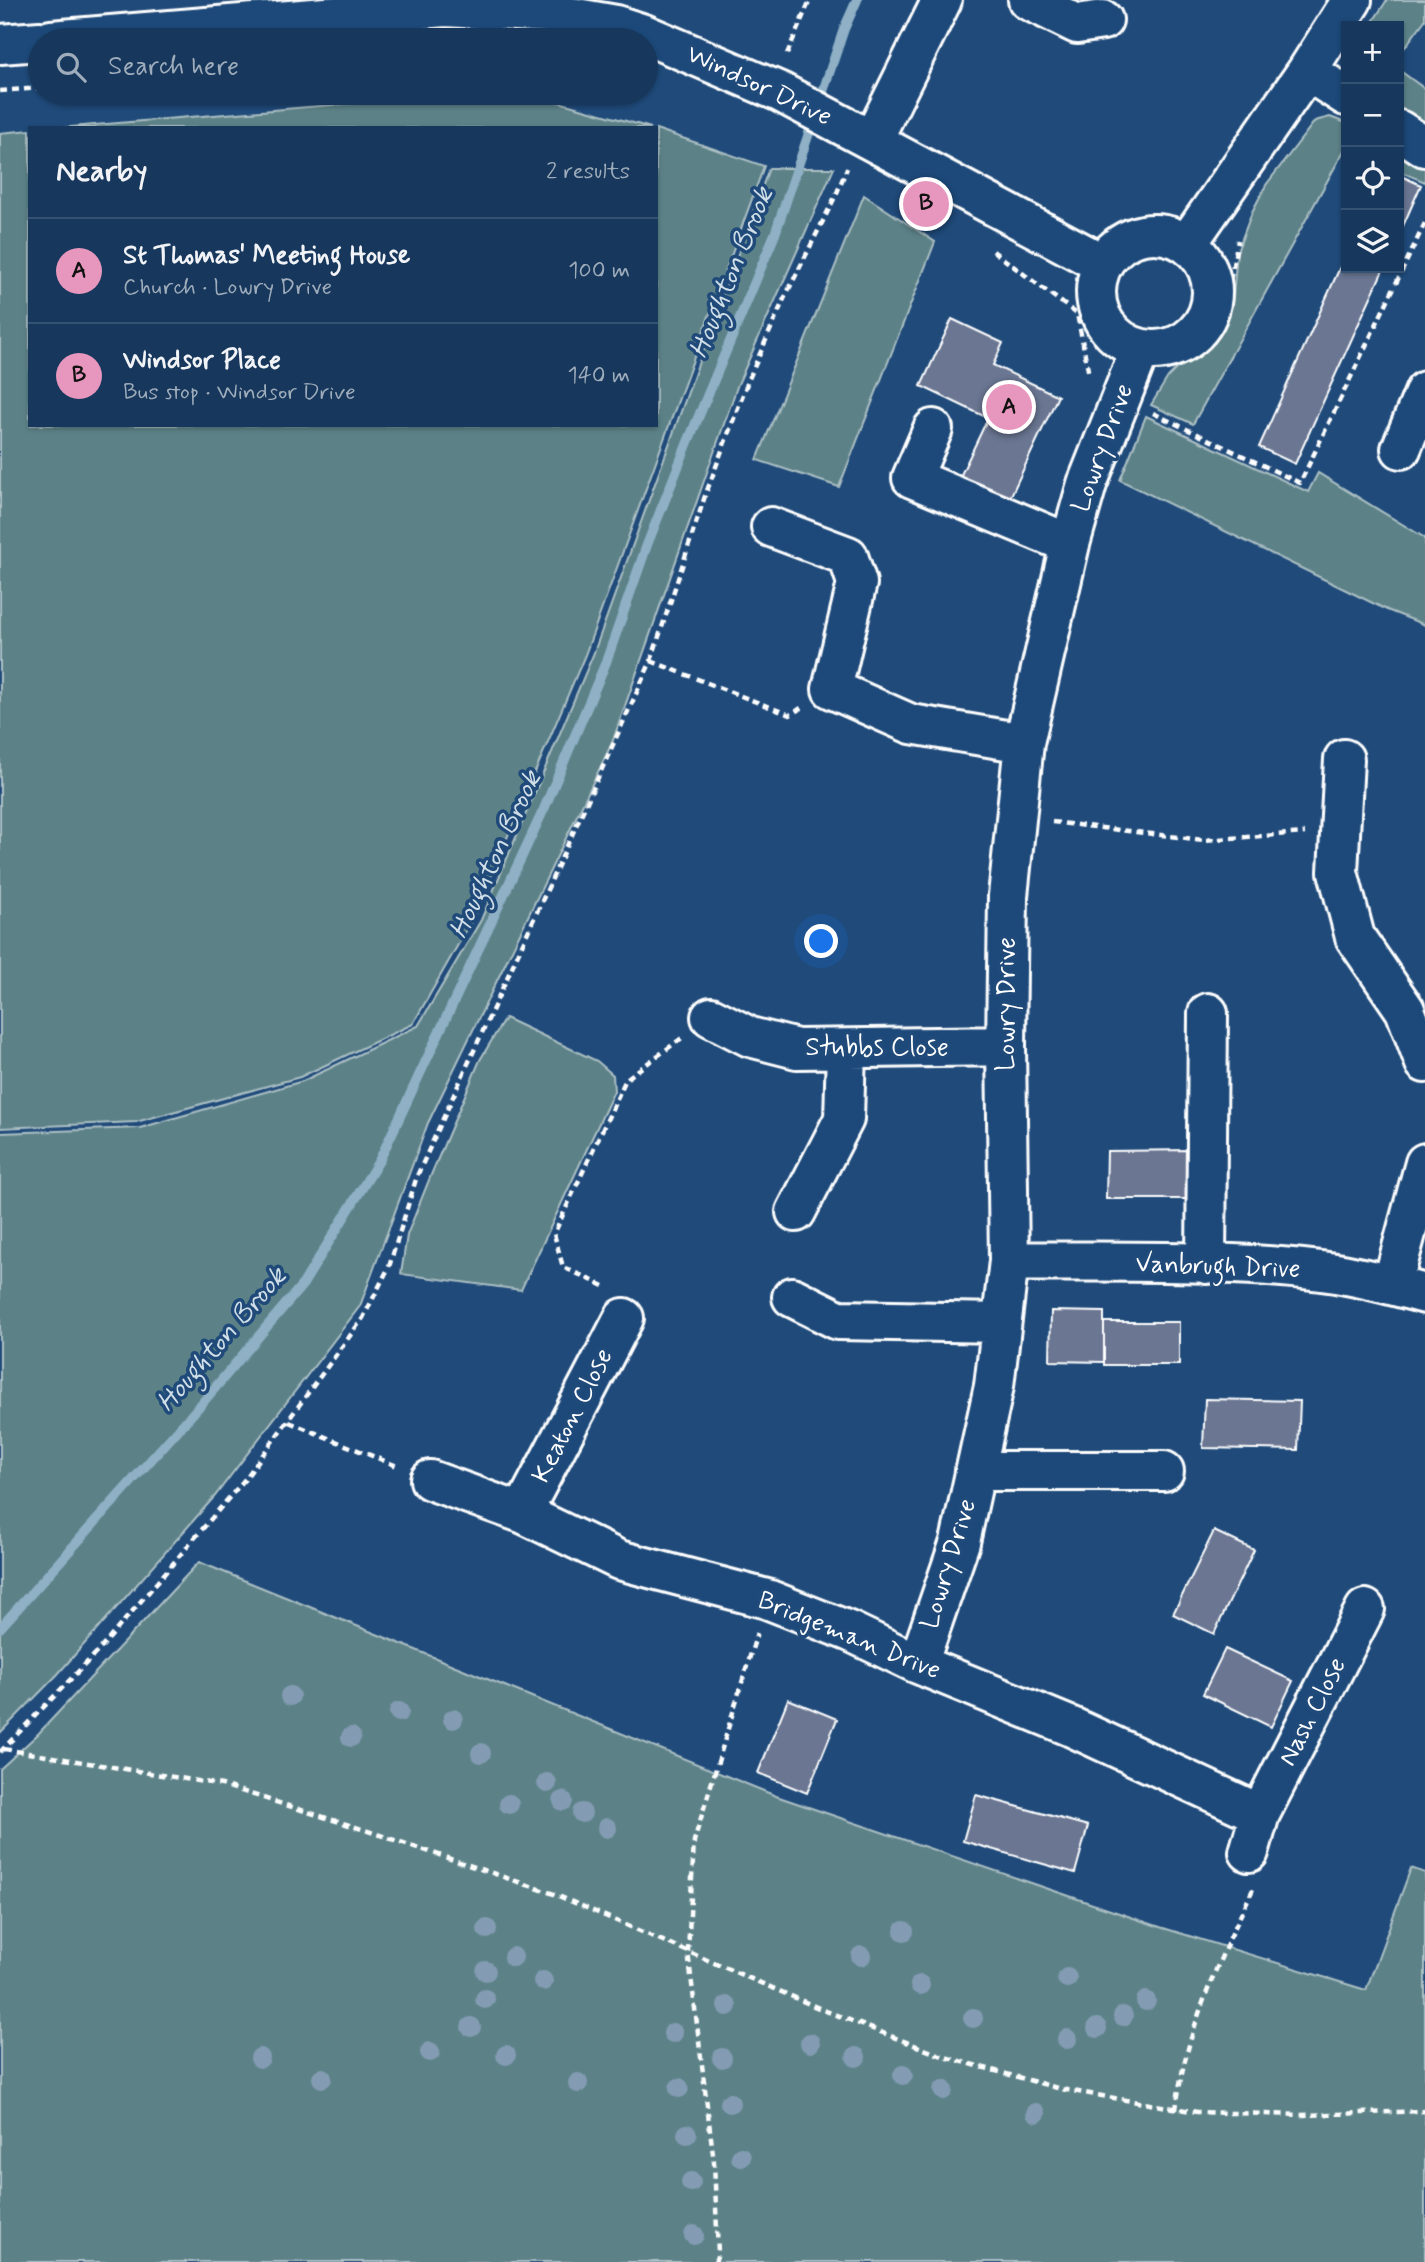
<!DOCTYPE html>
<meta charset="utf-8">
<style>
:root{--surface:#17385c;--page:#203f62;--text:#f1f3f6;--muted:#9eacbb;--line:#365272;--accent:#e797bd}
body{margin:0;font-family:Mynerve,sans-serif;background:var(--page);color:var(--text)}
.controls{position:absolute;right:21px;top:21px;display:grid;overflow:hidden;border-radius:0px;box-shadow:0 2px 5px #0004}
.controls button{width:63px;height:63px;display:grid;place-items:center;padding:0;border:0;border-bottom:2px solid var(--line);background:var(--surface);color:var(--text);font:35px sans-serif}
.you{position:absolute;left:822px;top:942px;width:24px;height:24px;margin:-18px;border:5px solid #fff;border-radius:50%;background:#1a73e8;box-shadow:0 0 0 10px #1a73e833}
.badge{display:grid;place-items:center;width:46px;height:46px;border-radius:50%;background:var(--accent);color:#111;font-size:23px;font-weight:700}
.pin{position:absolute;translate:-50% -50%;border:4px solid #fff;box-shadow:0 2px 7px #0006}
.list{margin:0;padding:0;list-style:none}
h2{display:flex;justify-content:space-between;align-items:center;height:91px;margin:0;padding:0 28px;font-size:30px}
h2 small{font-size:23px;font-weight:400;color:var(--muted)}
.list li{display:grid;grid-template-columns:46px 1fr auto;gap:21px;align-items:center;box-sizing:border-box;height:105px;padding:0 28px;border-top:2px solid var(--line)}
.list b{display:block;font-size:26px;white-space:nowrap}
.list p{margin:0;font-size:23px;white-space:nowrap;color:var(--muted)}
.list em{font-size:23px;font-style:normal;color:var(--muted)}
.icon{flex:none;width:38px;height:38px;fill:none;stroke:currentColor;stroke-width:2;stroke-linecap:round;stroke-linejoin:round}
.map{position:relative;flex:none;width:1425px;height:2262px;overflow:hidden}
.search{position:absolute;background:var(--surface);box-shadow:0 2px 5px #0004;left:28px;top:28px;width:630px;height:77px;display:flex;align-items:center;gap:18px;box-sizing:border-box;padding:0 24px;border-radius:38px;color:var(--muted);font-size:26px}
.panel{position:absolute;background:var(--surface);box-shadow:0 2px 5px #0004;left:28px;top:126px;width:630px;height:301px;border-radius:0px}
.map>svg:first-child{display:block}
.green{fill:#5b8288;stroke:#adc0c4;stroke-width:2}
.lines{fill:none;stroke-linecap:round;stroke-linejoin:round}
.stream{stroke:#8fb0c5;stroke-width:10}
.building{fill:#6b7692;stroke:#fff;stroke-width:2}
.minor-casing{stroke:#fff;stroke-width:44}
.path{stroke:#fff;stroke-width:4.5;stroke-dasharray:7 5;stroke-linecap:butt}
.minor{stroke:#1f4a7a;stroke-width:38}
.tree{fill:#849cb3}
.labels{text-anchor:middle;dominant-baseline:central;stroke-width:7;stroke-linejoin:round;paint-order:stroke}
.street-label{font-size:26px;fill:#fff;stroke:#1f4a7a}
.water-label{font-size:28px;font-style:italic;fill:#d0dee7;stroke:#1f4a7a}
</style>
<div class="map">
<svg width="1425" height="2262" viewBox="0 0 1425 2262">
<rect width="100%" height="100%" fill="#1f4a7a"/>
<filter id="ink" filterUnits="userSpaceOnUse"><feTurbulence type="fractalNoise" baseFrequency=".0143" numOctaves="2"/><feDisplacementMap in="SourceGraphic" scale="14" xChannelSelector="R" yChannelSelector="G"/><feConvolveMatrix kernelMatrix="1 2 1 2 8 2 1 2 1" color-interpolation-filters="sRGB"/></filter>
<g filter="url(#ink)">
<path class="green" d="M1387,0H1425V20L1399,55V26H1370Z
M1399,70L1425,89V124L1399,108Z
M450,95L541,97L651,128H59Z
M1330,117L1346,123V147L1193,424L1151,405L1168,377L1184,361L1204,352L1221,330L1233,296L1237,252L1252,212L1266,185L1315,121Z
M656,129L764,166L585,655L472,920L413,1024L300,1077L136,1122L0,1128V133L30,130V425H656Z
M1399,150L1425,166V182L1399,171Z
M769,168H834L738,384L612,743L428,1123L360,1306L215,1496L57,1675L0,1733V1133L140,1128L303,1081L418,1026L481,920L593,655Z
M864,195L935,242L839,487L757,460Z
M1146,416L1308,492L1318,473L1425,538V625L1387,610L1120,480Z
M505,1018L597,1061L613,1075L614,1091L521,1290L401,1274L407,1235L431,1175L480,1060Z
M199,1562L776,1796L1160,1927L1366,1990L1411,1868L1425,1873V2262H0V1769L38,1734Z"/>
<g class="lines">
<path class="stream" d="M0,1628L203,1402L303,1284L380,1159L544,809L606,662L647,545L688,442L775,234L844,29L857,0"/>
</g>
<path class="building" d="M1399,175L1421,185L1399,235Z
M1346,254V268H1384L1295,464L1259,447Z
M952,319L1003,343L993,365L1058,396L1007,504L958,481L988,418L921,386Z
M1192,1150L1193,1199H1106L1107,1151Z
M1051,1311L1104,1312V1362L1050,1361Z
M1104,1322H1179V1365H1104Z
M1205,1399L1300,1401L1298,1450L1203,1448Z
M1214,1531L1254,1550L1214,1634L1173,1614Z
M1225,1649L1293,1681L1271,1727L1203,1694Z
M788,1699L837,1719L807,1793L758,1773Z
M976,1795L1088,1826L1075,1873L963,1841Z"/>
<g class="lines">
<g class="minor-casing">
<path id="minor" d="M1028,0L1077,24L1103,20
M51,40L445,7L548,13L616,25L644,34L780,92L1103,264
M0,44L40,41
M1307,71L1346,96
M1399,130L1425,147
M872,141L942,0
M1096 292a58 58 0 1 1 116 0a58 58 0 1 1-116 0Z
M1187,244L1307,71L1352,0
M933,429L912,478L1070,544
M1401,449L1425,391
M771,527L848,556L857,583L832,689L911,724L1024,743
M1344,759L1338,872L1355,937L1405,1010L1425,1063
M711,1017L750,1037L797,1049L1006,1046
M796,1212L844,1119L846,1049
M1009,1261C1118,1263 1229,1258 1336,1273C1366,1278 1396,1286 1425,1294
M1206,1264L1208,1013
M1392,1285L1425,1163
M792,1297L838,1320L1001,1323
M975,1471H1164
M430,1480L522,1513L619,1560L767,1599L851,1632L918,1664L1072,1727L1260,1814
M522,1513L624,1318
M918,1664L960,1542L994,1386L1009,1261L1006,1046L1008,896L1024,743L1070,544L1087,484L1140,350
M1249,1852L1260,1814L1365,1609"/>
</g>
<path class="path" d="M787,54L810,0
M0,91L40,88
M993,251L1077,314L1089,375
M1175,367C1186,356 1204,346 1213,335C1225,318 1233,263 1238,240
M1153,413L1300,483L1425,223
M651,661L790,715L801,708
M1052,822L1203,840L1305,833
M604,1286L563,1267L554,1234L626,1079L682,1038
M289,1422L397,1466
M4,1749L222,1785L365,1830L554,1894L821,2009L945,2057L1061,2089L1197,2112L1302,2115L1425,2111
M0,1752L101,1648L245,1479L363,1318L389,1267L417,1176L651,661L705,496L748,381L784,299L836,195L847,168
M1176,2110C1185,2031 1220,1958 1254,1887
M715,2262L718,2253L714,2162L688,1952L694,1841L757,1633"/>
<use href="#minor" class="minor"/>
</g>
<g class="tree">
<circle cx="290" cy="1696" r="10"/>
<circle cx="399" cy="1712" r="10"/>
<circle cx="453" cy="1719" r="10"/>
<circle cx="351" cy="1737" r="10"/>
<circle cx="481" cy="1753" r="10"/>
<circle cx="547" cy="1783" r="10"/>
<circle cx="563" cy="1801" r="10"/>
<circle cx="509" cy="1804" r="10"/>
<circle cx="582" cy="1813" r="10"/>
<circle cx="607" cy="1828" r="10"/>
<circle cx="487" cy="1929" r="10"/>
<circle cx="904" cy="1931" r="10"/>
<circle cx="861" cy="1956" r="10"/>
<circle cx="513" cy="1957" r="10"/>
<circle cx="486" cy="1971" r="10"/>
<circle cx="1067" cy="1978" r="10"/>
<circle cx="543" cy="1981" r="10"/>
<circle cx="920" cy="1985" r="10"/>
<circle cx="485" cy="1999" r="10"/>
<circle cx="1146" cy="2001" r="10"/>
<circle cx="727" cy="2006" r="10"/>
<circle cx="1123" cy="2016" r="10"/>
<circle cx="973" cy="2018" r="10"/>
<circle cx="471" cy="2027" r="10"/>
<circle cx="1097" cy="2028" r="10"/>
<circle cx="673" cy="2033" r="10"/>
<circle cx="1067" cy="2039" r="10"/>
<circle cx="810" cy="2043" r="10"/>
<circle cx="430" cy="2052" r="10"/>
<circle cx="506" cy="2055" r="10"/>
<circle cx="856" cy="2057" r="10"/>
<circle cx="260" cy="2058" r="10"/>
<circle cx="722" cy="2058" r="10"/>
<circle cx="903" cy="2075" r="10"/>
<circle cx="322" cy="2078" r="10"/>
<circle cx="578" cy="2083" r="10"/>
<circle cx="679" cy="2088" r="10"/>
<circle cx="943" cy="2090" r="10"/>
<circle cx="730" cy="2103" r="10"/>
<circle cx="1036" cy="2113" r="10"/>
<circle cx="687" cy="2134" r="10"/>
<circle cx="741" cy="2157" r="10"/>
<circle cx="691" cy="2182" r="10"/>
<circle cx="694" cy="2235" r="10"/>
</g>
</g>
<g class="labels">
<g class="street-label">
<text transform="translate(759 86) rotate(25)">Windsor Drive</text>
<text transform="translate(1103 448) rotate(-70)">Lowry Drive</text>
<text transform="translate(1007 1004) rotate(-90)">Lowry Drive</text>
<text x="877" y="1048">Stubbs Close</text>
<text transform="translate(1218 1267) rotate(2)">Vanbrugh Drive</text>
<text transform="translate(573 1416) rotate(-63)">Keaton Close</text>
<text transform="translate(949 1564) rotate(-73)">Lowry Drive</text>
<text transform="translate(849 1636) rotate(22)">Bridgeman Drive</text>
<text transform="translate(1313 1712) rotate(-63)">Nash Close</text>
</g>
<g class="water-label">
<text transform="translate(732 273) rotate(-68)">Houghton Brook</text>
<text transform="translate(496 855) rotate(-65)">Houghton Brook</text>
<text transform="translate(222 1340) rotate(-49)">Houghton Brook</text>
</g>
</g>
</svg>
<div class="controls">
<button>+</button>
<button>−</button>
<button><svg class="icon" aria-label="locate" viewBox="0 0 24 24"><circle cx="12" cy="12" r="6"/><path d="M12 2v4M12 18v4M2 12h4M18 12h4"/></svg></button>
<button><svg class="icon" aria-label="layers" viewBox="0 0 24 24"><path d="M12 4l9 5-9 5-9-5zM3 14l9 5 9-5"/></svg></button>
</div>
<div class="you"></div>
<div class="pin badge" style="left:1009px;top:407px">A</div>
<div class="pin badge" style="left:926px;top:204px">B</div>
<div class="search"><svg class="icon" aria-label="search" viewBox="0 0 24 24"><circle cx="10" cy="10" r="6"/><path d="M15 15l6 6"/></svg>Search here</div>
<section class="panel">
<h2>Nearby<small>2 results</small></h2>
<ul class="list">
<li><span class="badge">A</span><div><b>St Thomas' Meeting House</b><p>Church · Lowry Drive</p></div><em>100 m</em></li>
<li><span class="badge">B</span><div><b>Windsor Place</b><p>Bus stop · Windsor Drive</p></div><em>140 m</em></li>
</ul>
</section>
</div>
